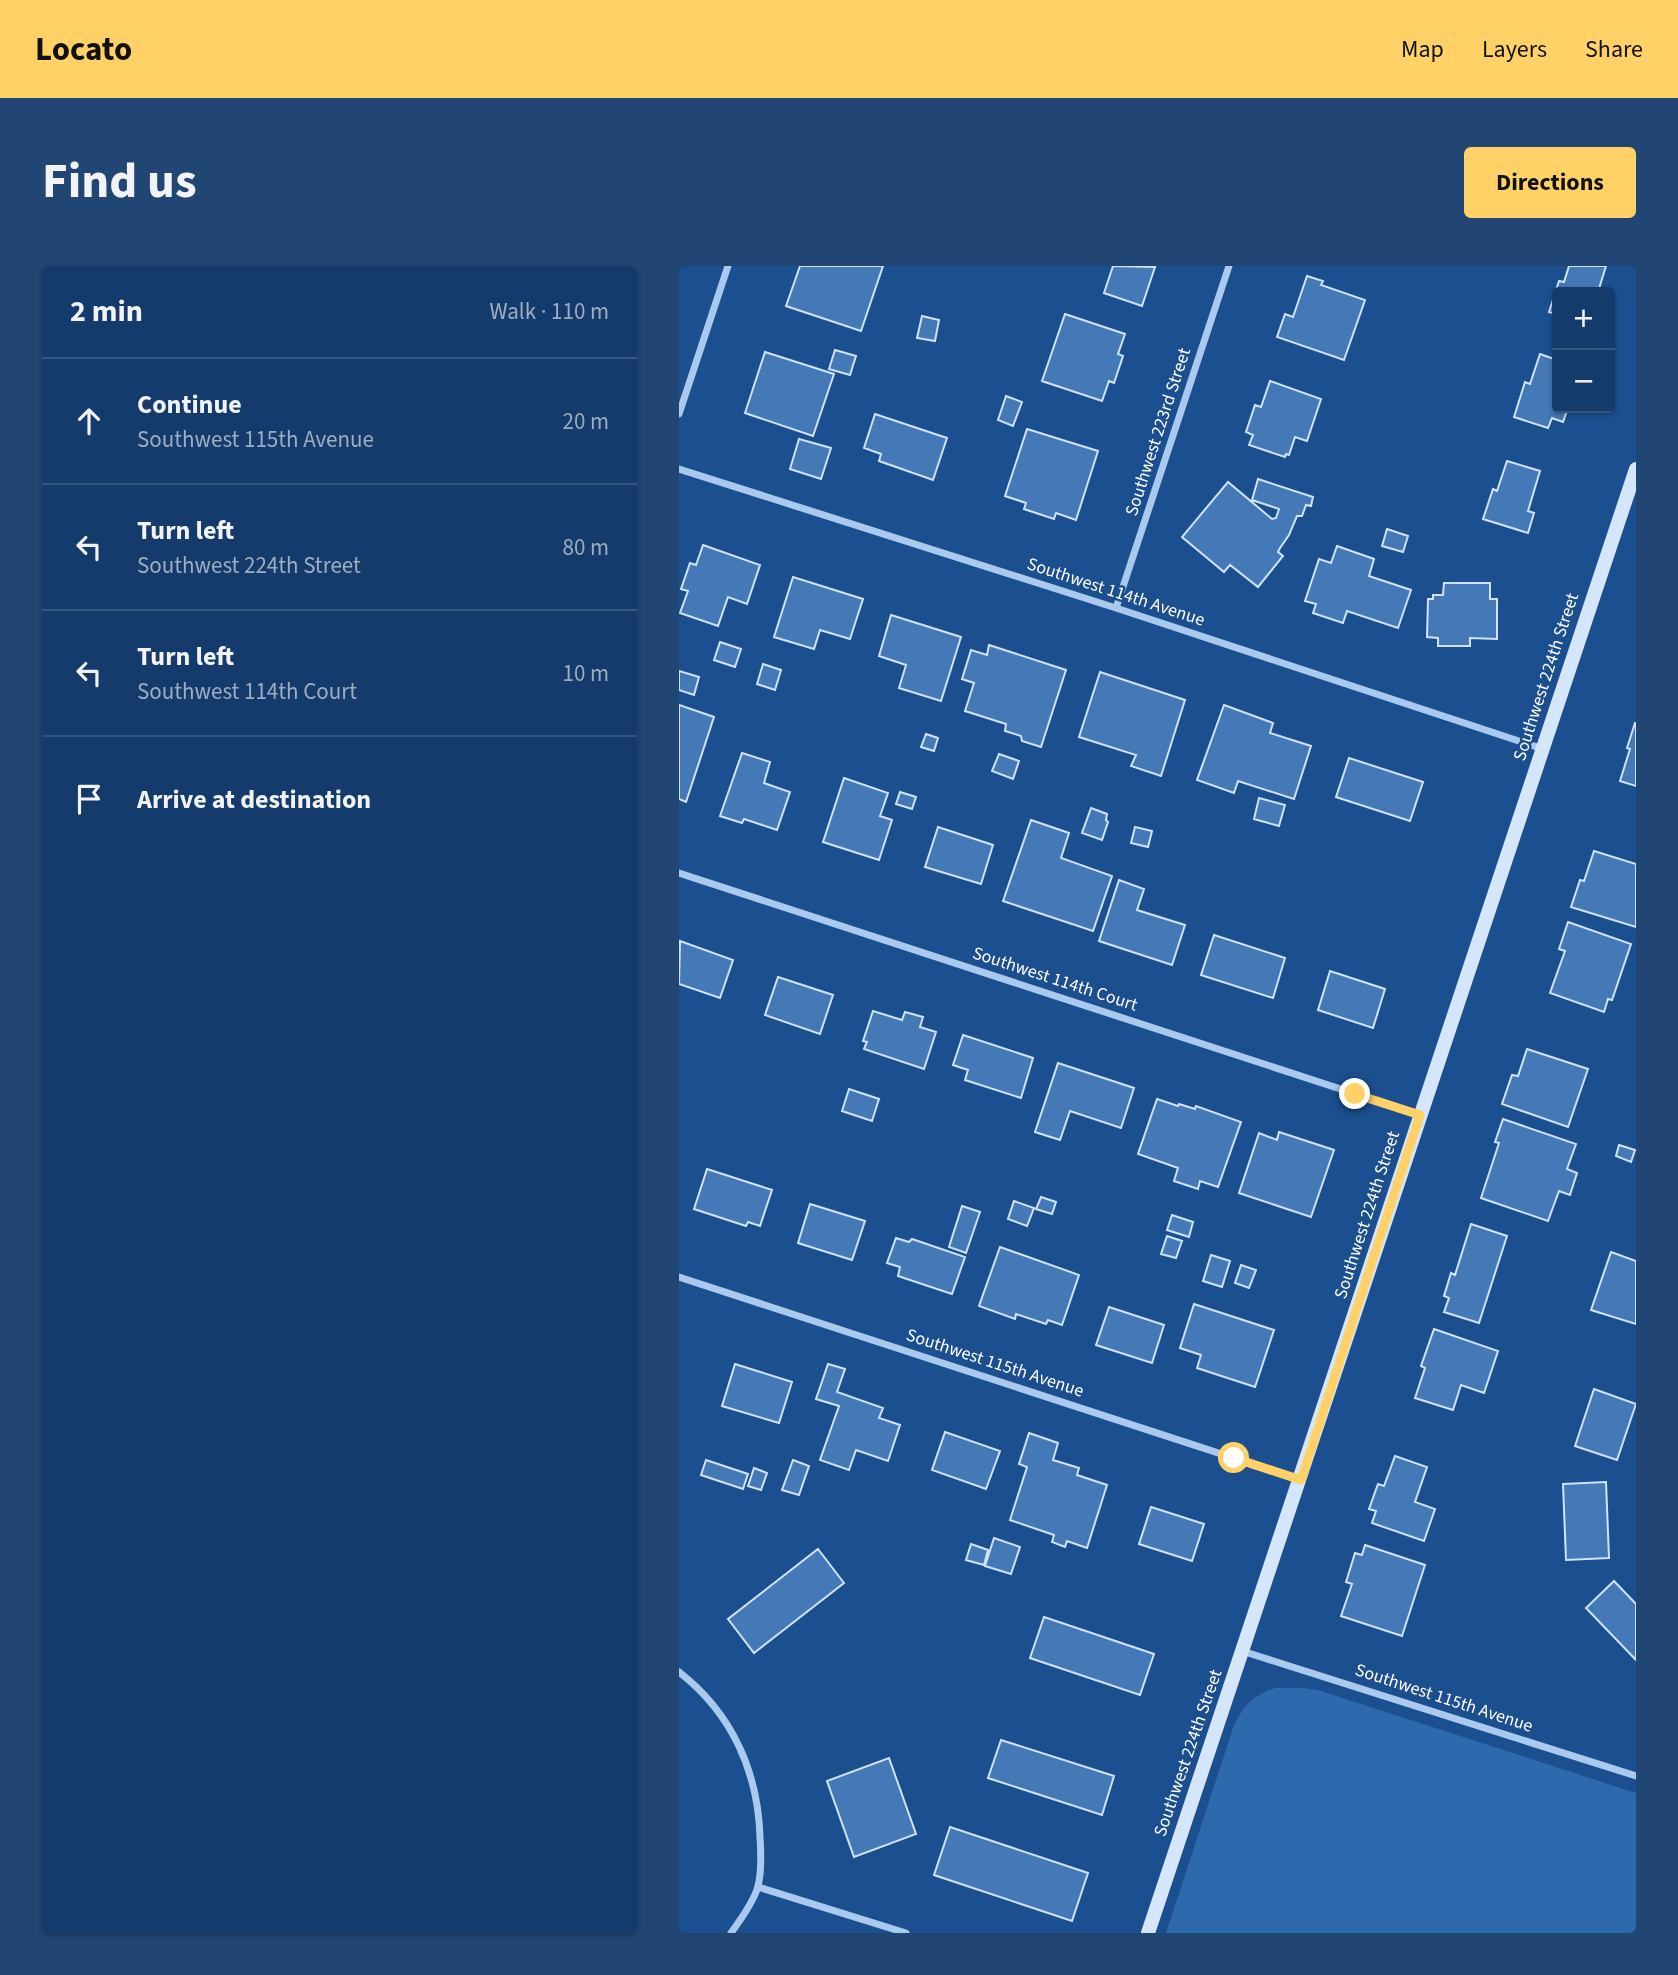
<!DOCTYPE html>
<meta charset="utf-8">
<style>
:root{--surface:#143b6b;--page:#214673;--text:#f1f3f6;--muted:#9dadc1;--line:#33557e;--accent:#ffd166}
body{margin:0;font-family:"Source Sans 3",sans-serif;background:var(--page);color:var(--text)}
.controls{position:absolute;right:21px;top:21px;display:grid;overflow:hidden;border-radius:7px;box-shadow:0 2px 5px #0004}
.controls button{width:63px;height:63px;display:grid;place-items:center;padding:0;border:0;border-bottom:2px solid var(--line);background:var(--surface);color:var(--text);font:35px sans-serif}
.stop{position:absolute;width:21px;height:21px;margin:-16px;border:5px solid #ffd166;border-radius:50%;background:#fff}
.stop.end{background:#ffd166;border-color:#fff;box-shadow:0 2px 7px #0008}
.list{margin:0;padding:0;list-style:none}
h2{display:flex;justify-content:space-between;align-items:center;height:91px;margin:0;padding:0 28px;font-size:30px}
h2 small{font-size:23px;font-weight:400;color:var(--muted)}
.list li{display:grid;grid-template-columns:46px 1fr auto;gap:21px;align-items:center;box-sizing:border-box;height:126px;padding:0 28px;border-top:2px solid var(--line)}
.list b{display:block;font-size:26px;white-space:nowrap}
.list p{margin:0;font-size:23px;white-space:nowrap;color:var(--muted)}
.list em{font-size:23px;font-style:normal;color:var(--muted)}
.icon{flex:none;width:38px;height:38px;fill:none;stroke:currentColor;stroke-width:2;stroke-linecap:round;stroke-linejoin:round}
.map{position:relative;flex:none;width:957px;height:1667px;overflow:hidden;border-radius:7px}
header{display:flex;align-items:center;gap:42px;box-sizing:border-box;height:98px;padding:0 35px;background:var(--accent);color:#111}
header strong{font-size:33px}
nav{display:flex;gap:38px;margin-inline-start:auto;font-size:24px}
.intro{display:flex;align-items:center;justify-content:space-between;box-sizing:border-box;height:168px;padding:0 42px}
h1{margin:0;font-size:49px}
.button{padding:18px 32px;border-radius:7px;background:var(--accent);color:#111;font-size:24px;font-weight:700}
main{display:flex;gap:42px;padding:0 42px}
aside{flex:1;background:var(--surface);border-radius:7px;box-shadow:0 2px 5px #0004}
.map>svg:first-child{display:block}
.green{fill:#2e69ad}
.building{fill:#4478b7;stroke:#cfe3fa;stroke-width:2}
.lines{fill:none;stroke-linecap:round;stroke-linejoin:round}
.street{stroke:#a9c9ee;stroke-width:7}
.secondary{stroke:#d6e6fa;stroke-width:14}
.route{stroke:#ffd166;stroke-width:9}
.labels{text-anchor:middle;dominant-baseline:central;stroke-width:5;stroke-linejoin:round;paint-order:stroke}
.street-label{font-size:18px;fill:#fff;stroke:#1b4f8f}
</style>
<header>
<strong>Locato</strong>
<nav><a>Map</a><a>Layers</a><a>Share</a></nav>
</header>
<div class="intro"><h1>Find us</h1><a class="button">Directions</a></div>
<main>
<aside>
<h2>2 min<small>Walk · 110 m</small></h2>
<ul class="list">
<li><svg class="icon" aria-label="ahead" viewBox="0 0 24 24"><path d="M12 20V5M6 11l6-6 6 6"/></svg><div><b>Continue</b><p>Southwest 115th Avenue</p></div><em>20 m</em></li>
<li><svg class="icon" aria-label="left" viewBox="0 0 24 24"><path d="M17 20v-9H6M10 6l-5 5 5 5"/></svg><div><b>Turn left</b><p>Southwest 224th Street</p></div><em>80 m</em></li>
<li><svg class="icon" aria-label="left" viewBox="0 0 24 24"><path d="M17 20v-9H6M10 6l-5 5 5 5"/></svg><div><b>Turn left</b><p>Southwest 114th Court</p></div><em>10 m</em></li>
<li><svg class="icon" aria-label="arrive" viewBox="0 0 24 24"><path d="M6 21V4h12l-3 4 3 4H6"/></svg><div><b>Arrive at destination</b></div></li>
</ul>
</aside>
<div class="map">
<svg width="957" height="1667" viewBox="0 0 957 1667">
<rect width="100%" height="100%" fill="#1b4f8f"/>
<path class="green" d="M596,1422H624L639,1424L957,1527V1667H487L555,1459C565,1439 575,1429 596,1422Z"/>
<path class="building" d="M121,0H204L182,65L107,40Z
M434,0L476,1L463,40L425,27Z
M890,0H927L919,26H878V48L870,46L880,15L885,16Z
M628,10L644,15L642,19L686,34L665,94L598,71L606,48L614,51Z
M386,48L446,68L439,88L444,90L435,117L430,115L423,135L363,115Z
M243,50L260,54L256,75L238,72Z
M156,84L177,90L171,109L150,103Z
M86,86L155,108L134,170L66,147Z
M861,88L878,94V142H889L884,156L873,152L869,162L835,151L846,116L851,118Z
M591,115L642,133L628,175L616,171L610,189L607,188L606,191L570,179L574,169L567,166L576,139L582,141Z
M327,130L343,136L334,160L319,154Z
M196,148L268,172L254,214L200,195L202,188L185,182Z
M348,163L419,185L397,254L377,247L375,253L345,243L347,237L326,230Z
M120,173L152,182L142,213L111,203Z
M828,195L861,205L849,245L855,247L849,267L804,253L814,223L818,225Z
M579,213L634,231L632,240L627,239L623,250H618L610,269L601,282L599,286L604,290L579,321L551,299L545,306L503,271L549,216L593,253L597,252L600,243L573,234Z
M708,263L729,270L724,286L703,280Z
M24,279L81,299L68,338L49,331L39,360L1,347L9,325L2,323L11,297L17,299Z
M658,280L695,293L690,310L732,324L719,362L668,345L664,357L634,347L637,338L626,335L640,293L652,297Z
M114,311L184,333L171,373L141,364L135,383L95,371Z
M765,317H811V333H818V373L791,372V380H759V372L748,371L749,333H754V329H764Z
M212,349L282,371L262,435L220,422L227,399L200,390Z
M41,376L62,383L56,401L35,394Z
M310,379L387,404L362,481L343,475L342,470L326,465L327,458L286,445L295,417L283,413L292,384L308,389Z
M84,398L102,404L96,424L78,418Z
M0,405L20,411L15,429L0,424Z
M421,406L506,434L482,510L452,500L457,489L400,471Z
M0,439L35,451L7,536L0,533Z
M545,439L594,457L591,467L632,480L615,533L559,515L555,527L518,514Z
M956,457H957V520L941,515L951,483L948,482Z
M247,468L259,472L255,485L242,481Z
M63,487L91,496L85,517L111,526L98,564L65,553L63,557L41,550Z
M320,488L340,495L334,513L313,505Z
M670,492L744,516L731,555L657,531Z
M165,512L209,527L201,550L213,554L200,594L144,576Z
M221,526L237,531L233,543L217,538Z
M580,532L606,539L600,560L575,553Z
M412,542L428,548L427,554L429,556L423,574L403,567Z
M352,554L390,567L382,592L433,610L414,665L324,635Z
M259,561L314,579L302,618L246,601Z
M456,561L473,565L469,581L452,577Z
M915,585L957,598V661L892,641L901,614L905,615Z
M440,614L465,623L458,644L506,659L493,699L420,675Z
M889,656L952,678L933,734L929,733L925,746L871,727L886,685L880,683Z
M535,669L606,692L594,732L522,709Z
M1,675L54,694L41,732L0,718Z
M651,705L706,723L694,762L639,744Z
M99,711L154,729L141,768L86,749Z
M194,745L223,754L226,746L244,751L241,761L257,766L245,803L185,783L188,776L184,775Z
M284,769L354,792L342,832L286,814L289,804L274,799Z
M848,783L909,803L889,861L823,838L833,809L839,810Z
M379,797L455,822L442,862L391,845L381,874L356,866Z
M170,823L200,833L193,855L163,845Z
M478,833L499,840L500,838L516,843L517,840L562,856L539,921L521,915L519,923L495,915L499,902L459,888Z
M824,853L897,878L888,903L898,907L891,929L880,925L869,955L802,932L820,877L816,876Z
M600,866L655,884L632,951L560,927L580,867L598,874Z
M940,879L956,884L952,896L937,890Z
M28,903L93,924L81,960L69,956L67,960L15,943Z
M362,931L377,936L373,948L357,943Z
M335,935L355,942L348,960L329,953Z
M131,938L186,955L173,994L119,977Z
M283,940L301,946L287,987L270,981Z
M493,949L514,956L510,971L488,964Z
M792,958L828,970L800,1057L765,1046L770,1032L765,1030L772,1007L776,1009Z
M488,970L503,975L497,992L482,988Z
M217,972L230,976L233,973L286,991L273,1028L219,1010L221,1001L208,997Z
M321,981L400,1009L383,1059L369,1054L367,1058L337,1048L336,1053L300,1040Z
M932,986L957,995V1058L912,1044Z
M532,989L551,995L543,1021L524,1015Z
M562,999L577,1004L570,1022L556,1017Z
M515,1038L595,1064L576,1121L518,1102L522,1089L501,1082Z
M430,1041L485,1059L473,1097L417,1079Z
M755,1063L819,1085L805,1127L782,1119L774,1144L736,1132L746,1102L742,1100Z
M56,1098L113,1116L100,1157L43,1140Z
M149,1098L166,1103L158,1126L204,1142L200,1152L221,1159L209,1195L177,1184L170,1204L141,1194L160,1140L137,1133Z
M915,1123L957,1138L938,1194L896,1180Z
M266,1166L321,1185L307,1223L253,1204Z
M350,1167L379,1177L374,1194L400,1202L398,1209L428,1219L408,1282L388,1275L386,1281L373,1276L375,1269L331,1254L348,1201L340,1198Z
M716,1190L748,1201L736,1236L756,1243L745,1275L693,1257L697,1245L690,1243L699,1218L705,1220Z
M27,1194L69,1208L64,1223L22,1209Z
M114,1194L130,1200L120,1229L103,1224Z
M75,1202L88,1207L82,1224L69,1220Z
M927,1216L930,1292L887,1294L884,1218Z
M472,1241L525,1258L513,1295L460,1278Z
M315,1272L341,1281L332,1308L306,1300Z
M292,1278L309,1284L305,1299L287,1294Z
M686,1279L746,1299L723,1370L662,1350L673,1318L667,1316L676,1287L683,1289Z
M139,1283L165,1317L75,1387L49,1353Z
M935,1315L957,1338V1394L907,1342Z
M365,1351L475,1388L461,1429L351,1392Z
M322,1474L435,1510L423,1549L309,1512Z
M210,1492L237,1568L175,1591L148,1515Z
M271,1561L409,1607L393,1655L255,1609Z"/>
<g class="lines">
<path class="street" d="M0,148L49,0
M0,203L437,342L864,483
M437,342L550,0
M0,607L741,849
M0,1011L622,1214
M563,1385L957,1510
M0,1406C53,1447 79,1506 81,1571C82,1586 83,1605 79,1620C76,1633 60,1656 52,1667
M79,1621L227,1667"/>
<path class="secondary" d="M469,1667L957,203"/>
</g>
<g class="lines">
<path class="route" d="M555,1192L622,1214L741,849L676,828"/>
</g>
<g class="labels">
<g class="street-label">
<text transform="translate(479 166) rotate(-72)">Southwest 223rd Street</text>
<text transform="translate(437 326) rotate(18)">Southwest 114th Avenue</text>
<text transform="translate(867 411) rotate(-72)">Southwest 224th Street</text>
<text transform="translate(376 713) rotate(18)">Southwest 114th Court</text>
<text transform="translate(688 949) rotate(-72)">Southwest 224th Street</text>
<text transform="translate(316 1097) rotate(18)">Southwest 115th Avenue</text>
<text transform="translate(765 1432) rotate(18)">Southwest 115th Avenue</text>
<text transform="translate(509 1487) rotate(-71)">Southwest 224th Street</text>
</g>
</g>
</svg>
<div class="controls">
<button>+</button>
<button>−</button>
</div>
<div class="stop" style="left:555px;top:1192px"></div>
<div class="stop end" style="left:676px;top:828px"></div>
</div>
</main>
